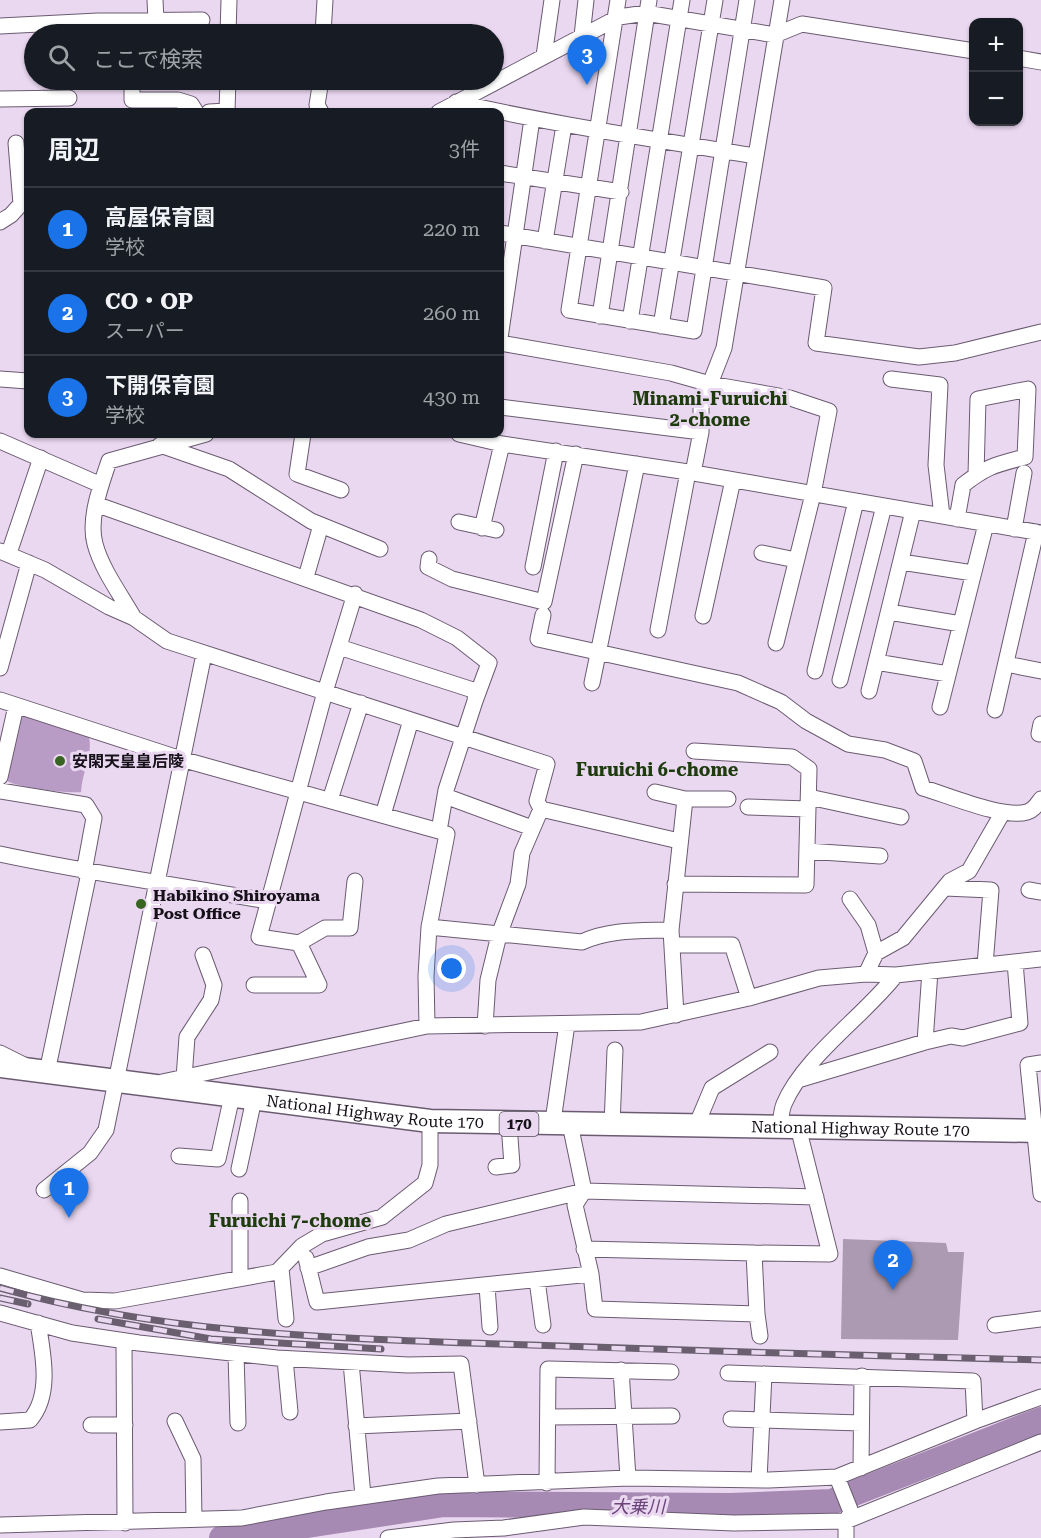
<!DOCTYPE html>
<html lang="ja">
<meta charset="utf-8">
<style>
:root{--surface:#171b24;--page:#20242c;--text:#f1f3f6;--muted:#9ea1a6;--line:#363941;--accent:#1a73e8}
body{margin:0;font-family:"Roboto Serif","Noto Sans JP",serif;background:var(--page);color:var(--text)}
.controls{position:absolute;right:18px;top:18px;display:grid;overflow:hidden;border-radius:12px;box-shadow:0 2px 4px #0004}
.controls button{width:54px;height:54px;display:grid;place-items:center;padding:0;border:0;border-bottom:2px solid var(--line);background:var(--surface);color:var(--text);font:30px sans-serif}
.you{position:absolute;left:452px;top:969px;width:21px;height:21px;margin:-15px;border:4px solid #fff;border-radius:50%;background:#1a73e8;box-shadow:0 0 0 9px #1a73e833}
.badge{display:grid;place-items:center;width:39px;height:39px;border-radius:50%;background:var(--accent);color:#fff;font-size:20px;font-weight:700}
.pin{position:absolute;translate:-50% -50px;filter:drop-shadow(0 2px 3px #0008)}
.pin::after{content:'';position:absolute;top:32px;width:21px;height:18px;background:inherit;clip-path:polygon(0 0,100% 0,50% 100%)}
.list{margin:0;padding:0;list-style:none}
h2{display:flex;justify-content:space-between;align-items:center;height:78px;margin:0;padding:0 24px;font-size:26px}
h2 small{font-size:20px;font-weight:400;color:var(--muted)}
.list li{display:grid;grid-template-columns:39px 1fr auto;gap:18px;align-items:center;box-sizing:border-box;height:84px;padding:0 24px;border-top:2px solid var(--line)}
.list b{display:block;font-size:22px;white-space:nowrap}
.list p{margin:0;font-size:20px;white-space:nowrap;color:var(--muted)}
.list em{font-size:20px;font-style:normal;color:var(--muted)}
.icon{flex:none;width:33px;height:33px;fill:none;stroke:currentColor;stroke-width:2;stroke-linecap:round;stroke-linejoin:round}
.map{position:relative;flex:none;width:1041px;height:1538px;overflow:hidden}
.search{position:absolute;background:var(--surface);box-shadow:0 2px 4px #0004;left:24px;top:24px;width:480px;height:66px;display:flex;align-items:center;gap:15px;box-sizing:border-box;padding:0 21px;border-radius:33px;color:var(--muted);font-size:22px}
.panel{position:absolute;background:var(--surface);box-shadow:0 2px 4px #0004;left:24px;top:108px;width:480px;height:330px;border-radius:12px}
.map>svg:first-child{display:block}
.forest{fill:#b99cc5}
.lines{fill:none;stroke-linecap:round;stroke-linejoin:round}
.river{stroke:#a78ab3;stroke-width:26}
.building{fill:#ab9ab1}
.minor-casing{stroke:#6b5b71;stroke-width:17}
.highway-casing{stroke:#6b5b71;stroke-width:25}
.minor{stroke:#fff;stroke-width:15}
.highway{stroke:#fff;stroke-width:22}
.rail-casing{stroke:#6a5f6f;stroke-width:7}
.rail{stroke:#ead8f1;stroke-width:4.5;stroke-dasharray:14;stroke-linecap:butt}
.poi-dot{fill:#386422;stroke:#ead8f1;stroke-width:2}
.labels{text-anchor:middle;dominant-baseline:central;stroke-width:6;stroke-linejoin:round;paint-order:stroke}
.shield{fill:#ead8f1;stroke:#564c5a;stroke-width:1.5}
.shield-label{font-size:15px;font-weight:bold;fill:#161019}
.poi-label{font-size:16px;font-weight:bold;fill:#161019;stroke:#ead8f1;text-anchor:start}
.street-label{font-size:16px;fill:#161019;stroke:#ead8f1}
.neighbourhood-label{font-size:18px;font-weight:bold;fill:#1d3b0c;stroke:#ead8f1}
.water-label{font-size:18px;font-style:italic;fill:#6a4379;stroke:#ead8f1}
</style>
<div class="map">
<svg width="1041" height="1538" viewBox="0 0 1041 1538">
<rect width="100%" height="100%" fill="#ead8f1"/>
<path class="forest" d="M25,716L89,737C93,755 82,772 81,792C69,794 13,787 6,780L17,718Z"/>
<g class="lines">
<path class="river" d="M222,1538L444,1504L730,1506L831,1502L1041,1420"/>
</g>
<path class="building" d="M843,1239L946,1243L948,1252H964L958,1340L841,1339Z"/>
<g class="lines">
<g class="minor-casing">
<path id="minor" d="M155,0L156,20
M618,0L569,310L694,331L747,0
M0,26L98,21L202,20
M228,34L229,0
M323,34L325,0
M582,36L586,0
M544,56L552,0
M1018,58L1041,62
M132,80V100H178L191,104L196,112
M321,80L317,105L321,112
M0,99L69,98
M456,102C555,125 655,139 755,156
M209,112L227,111L228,80
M439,112L619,17L646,13L775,35L802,24L974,51
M500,173L621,192
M0,222L11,215L21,204L16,143
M500,233L824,288L816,343L919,357L955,353L1041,332
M545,241L564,125
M600,316L649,0
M630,321L682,0
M661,326L715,0
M500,338L532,119
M500,343L671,373L710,384L790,398L829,411L813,494L776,643
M0,379L28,381
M891,379L940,385L936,465L942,516
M500,407L701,432
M303,434L297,474L341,490
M459,434L502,444L688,472L1041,533
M0,441L101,485
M160,445L229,469L311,521L380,549
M693,473L701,432V407L724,348L782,0
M98,505L421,620L457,638L489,663L475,701
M957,519L963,485C987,466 995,465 1025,457L1028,389L978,399L976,475
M459,522L496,530
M482,528L502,444
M1014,529L1024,473
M0,551L45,570L109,607L134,618L167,641L547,764L537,801L541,809L679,841
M9,553L41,458
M762,553L796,560
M429,559L428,567L452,579L544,602L576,454
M901,562L973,573
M533,567L556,451
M306,577L321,525
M889,612L961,624
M543,615L538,639L738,683L781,702L806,721L848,744L885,750L914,761L923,788C948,795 1003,819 1027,812C1034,810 1037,804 1041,799
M703,616L733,480
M134,618C121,595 102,570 95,544C88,519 101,485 109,461L206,434
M658,630L688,472
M876,662L948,674
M1006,664L1041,671
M0,668L29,563
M815,671L856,501
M840,680L884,506
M592,683L637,464
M869,691L913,511
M0,700L181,759L439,831L446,790L475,701L476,691L339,647
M940,707L986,524
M995,710L1036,532
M1039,734L1041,724
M0,777L16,706
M0,791L86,805L94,818L84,872
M655,792L685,799H728
M445,796L532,828
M809,797L901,817
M330,800L361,703
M748,807L808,809
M383,815L411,720
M807,851L880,856
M0,854C89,873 178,885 267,901
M675,884L806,885L809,769L792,757L694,751
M945,888L991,890L985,965
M1029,890L1041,892
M850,899L868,925L876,953
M429,927L582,942C610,929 640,931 671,930
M299,943L325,928H350L355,881
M672,945H732L749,998
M866,974L876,953L903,938L950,881L969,871L1003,812
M254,985H319L299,943L259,937L325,692L355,594
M676,1015L671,930L685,799
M427,1026L426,976L429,927L447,834
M485,1026L488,980L499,935L518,884L522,853L541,809
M925,1042L930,971
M0,1053L24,1065
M1041,1063L1028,1065L1041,1194
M47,1072L89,873
M801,1079L925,1042L951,1036L963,1038L1020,1023L1015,962
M162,1082L427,1026L641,1022L749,998L819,978L866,974L896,975L1041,959
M180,1086L184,1078L187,1037L211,1000L214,985L203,955
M555,1124L554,1114L567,1024
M570,1124L584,1191L575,1205L591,1274L595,1309L757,1314L754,1253L830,1254L798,1127
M612,1125L615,1050
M696,1126L712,1088L770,1052
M780,1127C781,1120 781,1111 784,1104C804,1057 864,1016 896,975
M179,1156L218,1159L232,1096
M496,1167L512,1165L509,1124
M239,1169L254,1099
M44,1190L90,1153L106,1130L204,654
M584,1249L754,1253
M306,1258L317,1302L591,1274
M281,1268L286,1319
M308,1268L368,1247L409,1240L446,1224L584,1191L816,1197
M0,1276L82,1300L115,1301L277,1272L302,1246L322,1234L382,1217L425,1183L430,1165V1121
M240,1278V1201
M537,1280L543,1325
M487,1286L490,1327
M0,1313L72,1333L139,1343L277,1358L408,1365L461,1364L477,1485
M757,1314L760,1336
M995,1325L1041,1319
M124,1341L125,1523
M236,1354L238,1423
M285,1359L290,1412
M351,1362L363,1496
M621,1370L628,1478
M728,1373L973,1381L975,1421
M548,1417L672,1416
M731,1419L861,1423
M175,1421L193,1459L194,1519
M0,1422L30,1420C52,1395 43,1354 38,1323
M91,1425H125
M356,1426L469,1421
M861,1468L862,1376
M837,1477L851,1512L846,1521V1538
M759,1480L764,1374
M547,1483L548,1369L671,1372
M0,1525L242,1518L326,1502L438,1486L628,1478L769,1480L837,1477L975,1421L1041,1397
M388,1538L454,1530L504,1528L584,1517L734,1523L846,1521L1041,1442"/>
</g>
<g class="highway-casing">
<g id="highway">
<path id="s1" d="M0,1066L430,1121L1041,1131"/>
</g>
</g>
<use href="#minor" class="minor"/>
<use href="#highway" class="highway"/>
<g class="rail-casing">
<path id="rail" d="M0,1288C165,1334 330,1338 500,1344C680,1351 861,1355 1041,1360
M0,1298L28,1304
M98,1319L211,1339L381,1349"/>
</g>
<use href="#rail" class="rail"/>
</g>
<g class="poi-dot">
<circle cx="60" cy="761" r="6"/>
<circle cx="141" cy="904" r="6"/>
</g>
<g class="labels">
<rect class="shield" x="499.5" y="1112" width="39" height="24" rx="4.5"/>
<g class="shield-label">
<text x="519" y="1124">170</text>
</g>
<g class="poi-label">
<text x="72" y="761">安閑天皇皇后陵</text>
<text x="153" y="895">Habikino Shiroyama<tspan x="153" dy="18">Post Office</tspan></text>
</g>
<g class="street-label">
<text stroke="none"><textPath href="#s1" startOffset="378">National Highway Route 170</textPath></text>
<text stroke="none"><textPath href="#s1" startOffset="864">National Highway Route 170</textPath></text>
</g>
<g class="neighbourhood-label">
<text x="710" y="398">Minami-Furuichi<tspan x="710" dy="21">2-chome</tspan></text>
<text x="657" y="769">Furuichi 6-chome</text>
<text x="290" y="1220">Furuichi 7-chome</text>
</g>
<g class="water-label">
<text x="638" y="1506">大乗川</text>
</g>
</g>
</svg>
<div class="controls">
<button>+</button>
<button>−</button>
</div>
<div class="you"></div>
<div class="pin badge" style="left:69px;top:1218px">1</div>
<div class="pin badge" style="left:893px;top:1290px">2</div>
<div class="pin badge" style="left:587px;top:85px">3</div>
<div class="search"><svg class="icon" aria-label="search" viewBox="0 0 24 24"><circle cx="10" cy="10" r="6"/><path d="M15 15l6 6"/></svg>ここで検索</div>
<section class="panel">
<h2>周辺<small>3件</small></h2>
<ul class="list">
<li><span class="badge">1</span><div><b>高屋保育園</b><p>学校</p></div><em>220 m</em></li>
<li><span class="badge">2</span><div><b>CO・OP</b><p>スーパー</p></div><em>260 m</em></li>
<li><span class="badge">3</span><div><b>下開保育園</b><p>学校</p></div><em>430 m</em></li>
</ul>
</section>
</div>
